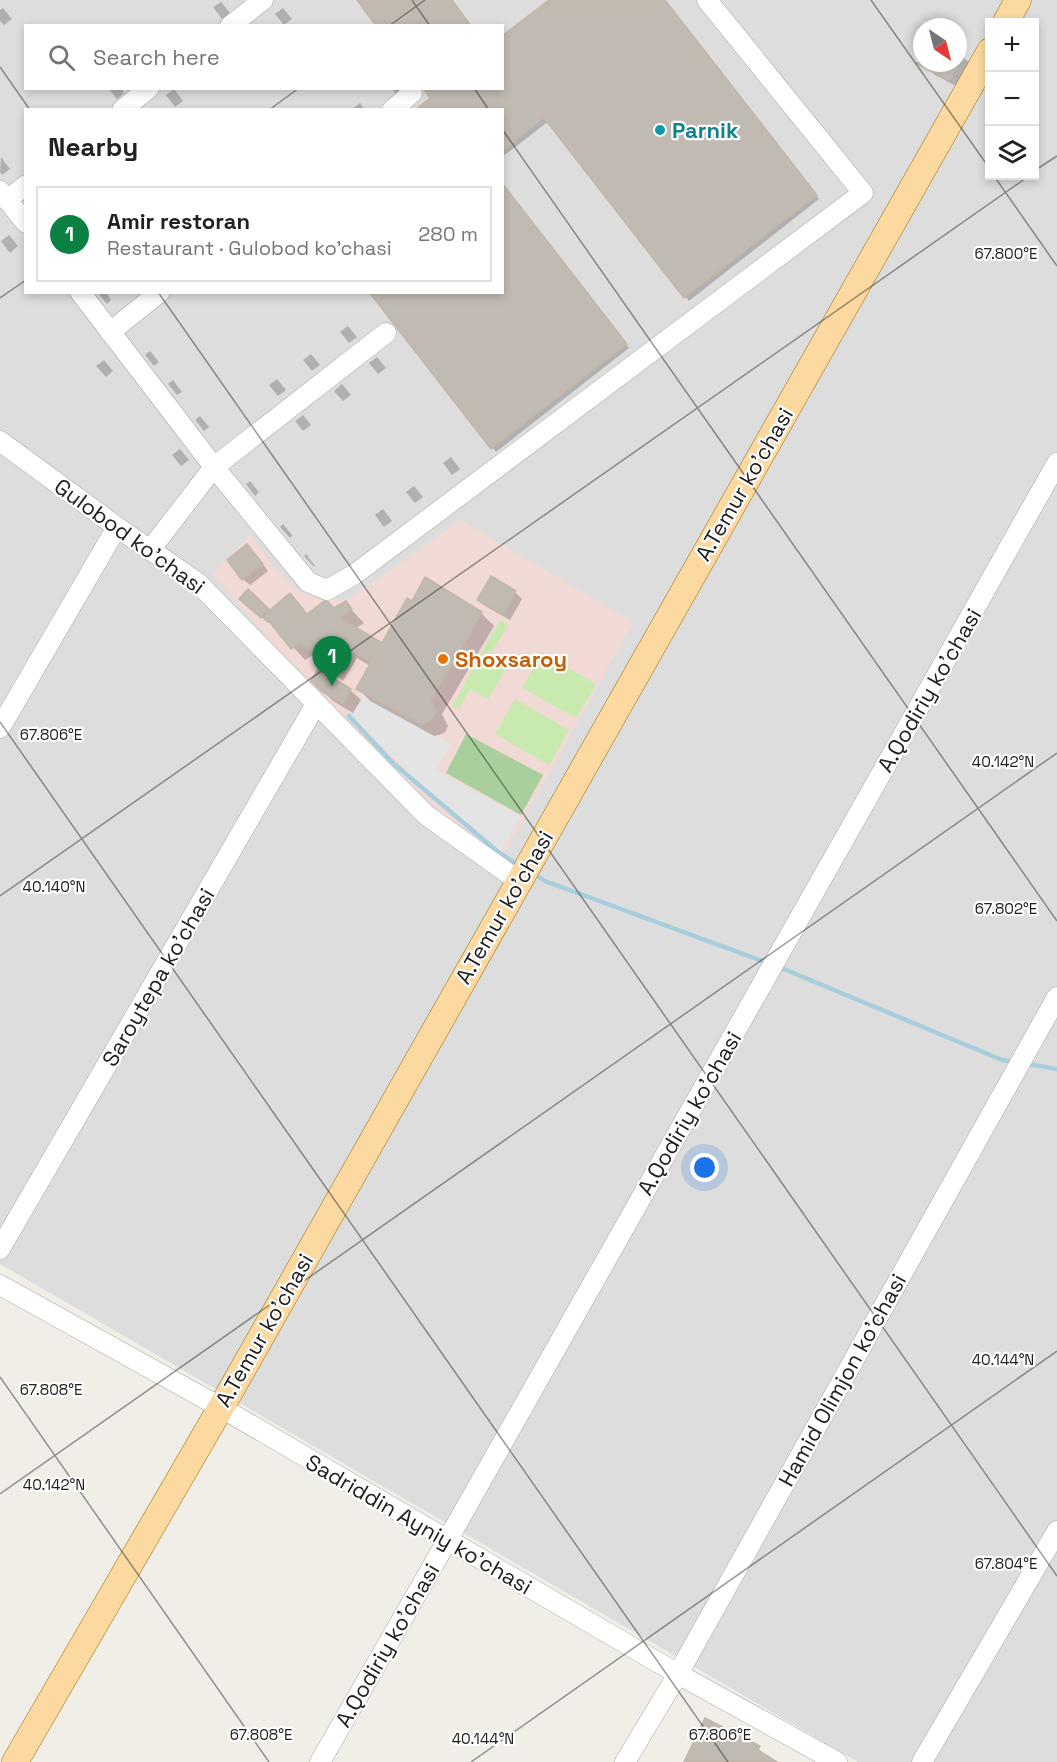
<!DOCTYPE html>
<meta charset="utf-8">
<style>
:root{--surface:#fff;--page:#f6f6f6;--text:#202124;--muted:#757577;--line:#e0e0e0;--accent:#0b8043}
body{margin:0;font-family:"Space Grotesk",sans-serif;background:var(--page);color:var(--text)}
.controls{position:absolute;right:18px;top:18px;display:grid;overflow:hidden;border-radius:0px;box-shadow:0 3px 9px #0003}
.controls button{width:54px;height:54px;display:grid;place-items:center;padding:0;border:0;border-bottom:2px solid var(--line);background:var(--surface);color:var(--text);font:30px sans-serif}
.compass{position:absolute;left:913px;top:18px;width:54px;height:54px;border-radius:50%;background:var(--surface);box-shadow:0 3px 9px #0003;rotate:145deg}
.you{position:absolute;left:705px;top:1168px;width:21px;height:21px;margin:-15px;border:4px solid #fff;border-radius:50%;background:#1a73e8;box-shadow:0 0 0 9px #1a73e833}
.badge{display:grid;place-items:center;width:39px;height:39px;border-radius:50%;background:var(--accent);color:#fff;font-size:20px;font-weight:700}
.pin{position:absolute;translate:-50% -50px;filter:drop-shadow(0 2px 3px #0008)}
.pin::after{content:'';position:absolute;top:32px;width:21px;height:18px;background:inherit;clip-path:polygon(0 0,100% 0,50% 100%)}
.list{margin:0;padding:0;list-style:none}
h2{display:flex;justify-content:space-between;align-items:center;height:78px;margin:0;padding:0 24px;font-size:26px}
h2 small{font-size:20px;font-weight:400;color:var(--muted)}
.list li{display:grid;grid-template-columns:39px 1fr auto;gap:18px;align-items:center;box-sizing:border-box;height:96px;margin:0 12px 12px;padding:0 12px;border:2px solid var(--line);border-radius:0px}
.list b{display:block;font-size:22px;white-space:nowrap}
.list p{margin:0;font-size:20px;white-space:nowrap;color:var(--muted)}
.list em{font-size:20px;font-style:normal;color:var(--muted)}
.icon{flex:none;width:33px;height:33px;fill:none;stroke:currentColor;stroke-width:2;stroke-linecap:round;stroke-linejoin:round}
.map{position:relative;flex:none;width:1057px;height:1762px;overflow:hidden}
.search{position:absolute;background:var(--surface);box-shadow:0 3px 9px #0003;left:24px;top:24px;width:480px;height:66px;display:flex;align-items:center;gap:15px;box-sizing:border-box;padding:0 21px;border-radius:0px;color:var(--muted);font-size:22px}
.panel{position:absolute;background:var(--surface);box-shadow:0 3px 9px #0003;left:24px;top:108px;width:480px;height:186px;border-radius:0px}
.map>svg:first-child{display:block}
.residential{fill:#dedddd;fill-rule:evenodd}
.commercial{fill:#f1d9d6}
.grass{fill:#c8eaae}
.forest{fill:#a8cf9c}
.parking{fill:#e4e4e4}
.shadow{fill:#0003}
.lines{fill:none;stroke-linecap:round;stroke-linejoin:round}
.stream{stroke:#a8cedd;stroke-width:4.5}
.building{fill:#c1bab3;stroke:#c2b6a9;stroke-width:1.5}
.minor-casing{stroke:#a7a7a7;stroke-width:21}
.major-casing{stroke:#9b7102;stroke-width:27}
.minor{stroke:#fff;stroke-width:20}
.major{stroke:#fbd9a1;stroke-width:26}
.ticks{fill:none;stroke:#202020;stroke-width:1.5;stroke-opacity:0.45}
.culture-dot{fill:#0f9aa8;stroke:#fff;stroke-width:2}
.food-dot{fill:#e8710a;stroke:#fff;stroke-width:2}
.labels{text-anchor:middle;dominant-baseline:central;stroke-width:4.5;stroke-linejoin:round;paint-order:stroke}
.culture-label{font-size:22px;font-weight:bold;fill:#0d838f;stroke:#fff;text-anchor:start}
.street-label{font-size:22px;fill:#202020;stroke:#fff}
.food-label{font-size:22px;font-weight:bold;fill:#c56008;stroke:#fff;text-anchor:start}
.ticks-label{font-size:15px;text-anchor:middle;fill:#202020;stroke:#fff;stroke-width:4.5;stroke-linejoin:round;paint-order:stroke}
</style>
<div class="map">
<svg width="1057" height="1762" viewBox="0 0 1057 1762">
<rect width="100%" height="100%" fill="#f0eee7"/>
<path class="residential" d="M0,0H1057V1762H858L0,1264ZM990,22H1034V176H990ZM26,26H502V88H26ZM922,27H958V63H922ZM26,110H502V292H26Z"/>
<path class="commercial" d="M461,520L633,622L503,856L438,810L309,687L212,573L251,535L273,566L299,591L321,598L348,600Z"/>
<path class="grass" d="M500,620L508,625L489,656L507,667L488,699L470,689L459,709L452,706Z
M542,653L596,684L576,718L522,688Z
M515,699L569,730L549,765L495,734Z"/>
<path class="forest" d="M466,734L543,775L521,815L446,773Z"/>
<path class="parking" d="M363,695L451,744L436,770L520,816L501,851L444,806L351,717Z"/>
<path class="shadow" d="M551,0H664L819,199L689,301L549,121L502,157V88Z
M221,2L230,13L222,19L213,7Z
M3,8L12,19L4,25L0,21V10Z
M283,8L292,19L284,25L275,14Z
M958,53L969,62L956,86L935,75L928,68L931,63H958Z
M108,88H121L124,93L117,99Z
M391,88H404L396,94Z
M174,89L183,101L175,107L166,95Z
M360,103L365,110H352V109Z
M1,157L10,169L2,175L0,172Z
M502,184L629,348L496,452L371,292H502Z
M9,235L18,246L10,253L1,241Z
M97,292H106L111,300L107,304Z
M348,326L357,337L349,343L340,332Z
M150,351L159,362L154,366L145,355Z
M311,354L320,365L312,371L303,360Z
M377,357L386,368L378,374L369,363Z
M104,360L113,371L106,377L96,366Z
M277,379L286,390L278,396L269,385Z
M173,380L182,392L177,395L168,384Z
M342,384L351,395L343,401L334,391Z
M303,415L311,425L303,431L295,421Z
M200,416L209,427L204,431L195,420Z
M180,449L189,460L181,466L172,455Z
M451,457L460,469L452,475L443,463Z
M250,481L259,492L255,496L246,484Z
M414,486L423,497L415,503L406,492Z
M383,509L392,521L384,527L375,515Z
M283,524L292,535L290,538L280,527Z
M254,553L268,571L250,585L243,579Z
M306,554L315,566L314,567L304,556Z
M491,578L515,592L522,599L510,620L485,606L479,600Z
M248,591L270,612L290,595L308,615L334,610L345,603L364,623L355,629L382,645L481,613L494,626L442,714L448,726L446,731L442,734L434,736L370,701L358,688L370,666L357,658L343,681L314,654L305,660L270,621L268,623L248,605Z
M319,671L350,690L361,700L353,713L333,701L313,681Z"/>
<g class="lines">
<path class="stream" d="M349,716L393,763L498,852L520,866
M533,873L545,881L768,963
M779,967L1002,1060L1016,1062
M1027,1064L1057,1069"/>
</g>
<path class="building" d="M357,0H452L471,26H376Z
M549,0H665L817,195L684,298L544,118L502,151V110H415L430,98L423,88H502V36Z
M916,63H959L949,81Z
M502,183L627,344L491,449L369,292H502Z
M247,544L263,564L242,580L227,560Z
M491,576L516,591L503,615L477,600Z
M425,577L482,612L431,701L436,712L433,718L425,724H420L356,689L371,662L344,647L330,670L300,642L291,649L264,615L290,593L307,614L324,601L328,602L334,608L346,601L352,609L340,618L382,643L407,598L412,601Z
M248,589L269,609L261,618L239,599Z
M318,669L351,689L343,704L321,691L311,681Z
M705,1718L760,1746L758,1750L777,1762H684Z"/>
<g class="lines">
<g class="minor-casing">
<path id="minor" d="M230,26L263,0
M122,110L149,88
M392,110L412,93
M0,191L26,223
M7,200L26,185
M80,292L214,467L308,582L327,590L355,574L863,193L707,0
M110,332L160,292
M0,441L117,527L198,583L426,815L519,881
M150,550L214,467L386,333
M0,728L117,527
M0,1249L316,704
M0,1285L220,1407L678,1674L837,1762
M320,1762L447,1541L1057,463
M625,1762L678,1674L1057,997
M922,1762L1057,1531"/>
</g>
<g class="major-casing">
<path id="major" d="M1006,22L1018,0
M15,1762L227,1397L990,51"/>
</g>
<use href="#minor" class="minor"/>
<use href="#major" class="major"/>
</g>
<path class="ticks" d="M412,0L430,26M871,0L990,169M389,26L425,0M0,67L30,110M474,88L489,110M269,110L299,88M502,129L1057,921M1034,171L1057,156M994,176L1057,266M158,292L1057,1576M0,298L26,280M0,722L728,1762M0,896L1029,176M0,1377L269,1762M0,1494L1057,753M471,1762L1057,1351"/>
<circle class="culture-dot" cx="660" cy="130" r="6"/>
<circle class="food-dot" cx="443" cy="659" r="6"/>
<g class="labels">
<g class="culture-label">
<text x="672" y="130">Parnik</text>
</g>
<g class="street-label">
<text transform="translate(744 484) rotate(-60)">A.Temur ko'chasi</text>
<text transform="translate(130 536) rotate(36)">Gulobod ko'chasi</text>
<text transform="translate(929 690) rotate(-60)">A.Qodiriy ko'chasi</text>
<text transform="translate(504 907) rotate(-60)">A.Temur ko'chasi</text>
<text transform="translate(158 977) rotate(-60)">Saroytepa ko'chasi</text>
<text transform="translate(689 1113) rotate(-60)">A.Qodiriy ko'chasi</text>
<text transform="translate(264 1330) rotate(-60)">A.Temur ko'chasi</text>
<text transform="translate(842 1380) rotate(-61)">Hamid Olimjon ko'chasi</text>
<text transform="translate(419 1524) rotate(30)">Sadriddin Ayniy ko'chasi</text>
<text transform="translate(387 1645) rotate(-60)">A.Qodiriy ko'chasi</text>
</g>
<g class="food-label">
<text x="455" y="659">Shoxsaroy</text>
</g>
</g>
<g class="ticks-label">
<text x="1006" y="259">67.800°E</text>
<text x="51" y="740">67.806°E</text>
<text x="1003" y="767">40.142°N</text>
<text x="54" y="892">40.140°N</text>
<text x="1006" y="914">67.802°E</text>
<text x="1003" y="1365">40.144°N</text>
<text x="51" y="1395">67.808°E</text>
<text x="54" y="1490">40.142°N</text>
<text x="1006" y="1569">67.804°E</text>
<text x="261" y="1740">67.808°E</text>
<text x="720" y="1740">67.806°E</text>
<text x="483" y="1744">40.144°N</text>
</g>
</svg>
<div class="controls">
<button>+</button>
<button>−</button>
<button><svg class="icon" aria-label="layers" viewBox="0 0 24 24"><path d="M12 4l9 5-9 5-9-5zM3 14l9 5 9-5"/></svg></button>
</div>
<svg class="compass" viewBox="-18 -18 36 36"><path d="M0-13l5 13h-10z" fill="#e53935"/><path d="M0 13l5-13h-10z" fill="#757577"/></svg>
<div class="you"></div>
<div class="pin badge" style="left:332px;top:686px">1</div>
<div class="search"><svg class="icon" aria-label="search" viewBox="0 0 24 24"><circle cx="10" cy="10" r="6"/><path d="M15 15l6 6"/></svg>Search here</div>
<section class="panel">
<h2>Nearby<small></small></h2>
<ul class="list">
<li><span class="badge">1</span><div><b>Amir restoran</b><p>Restaurant · Gulobod ko'chasi</p></div><em>280 m</em></li>
</ul>
</section>
</div>
